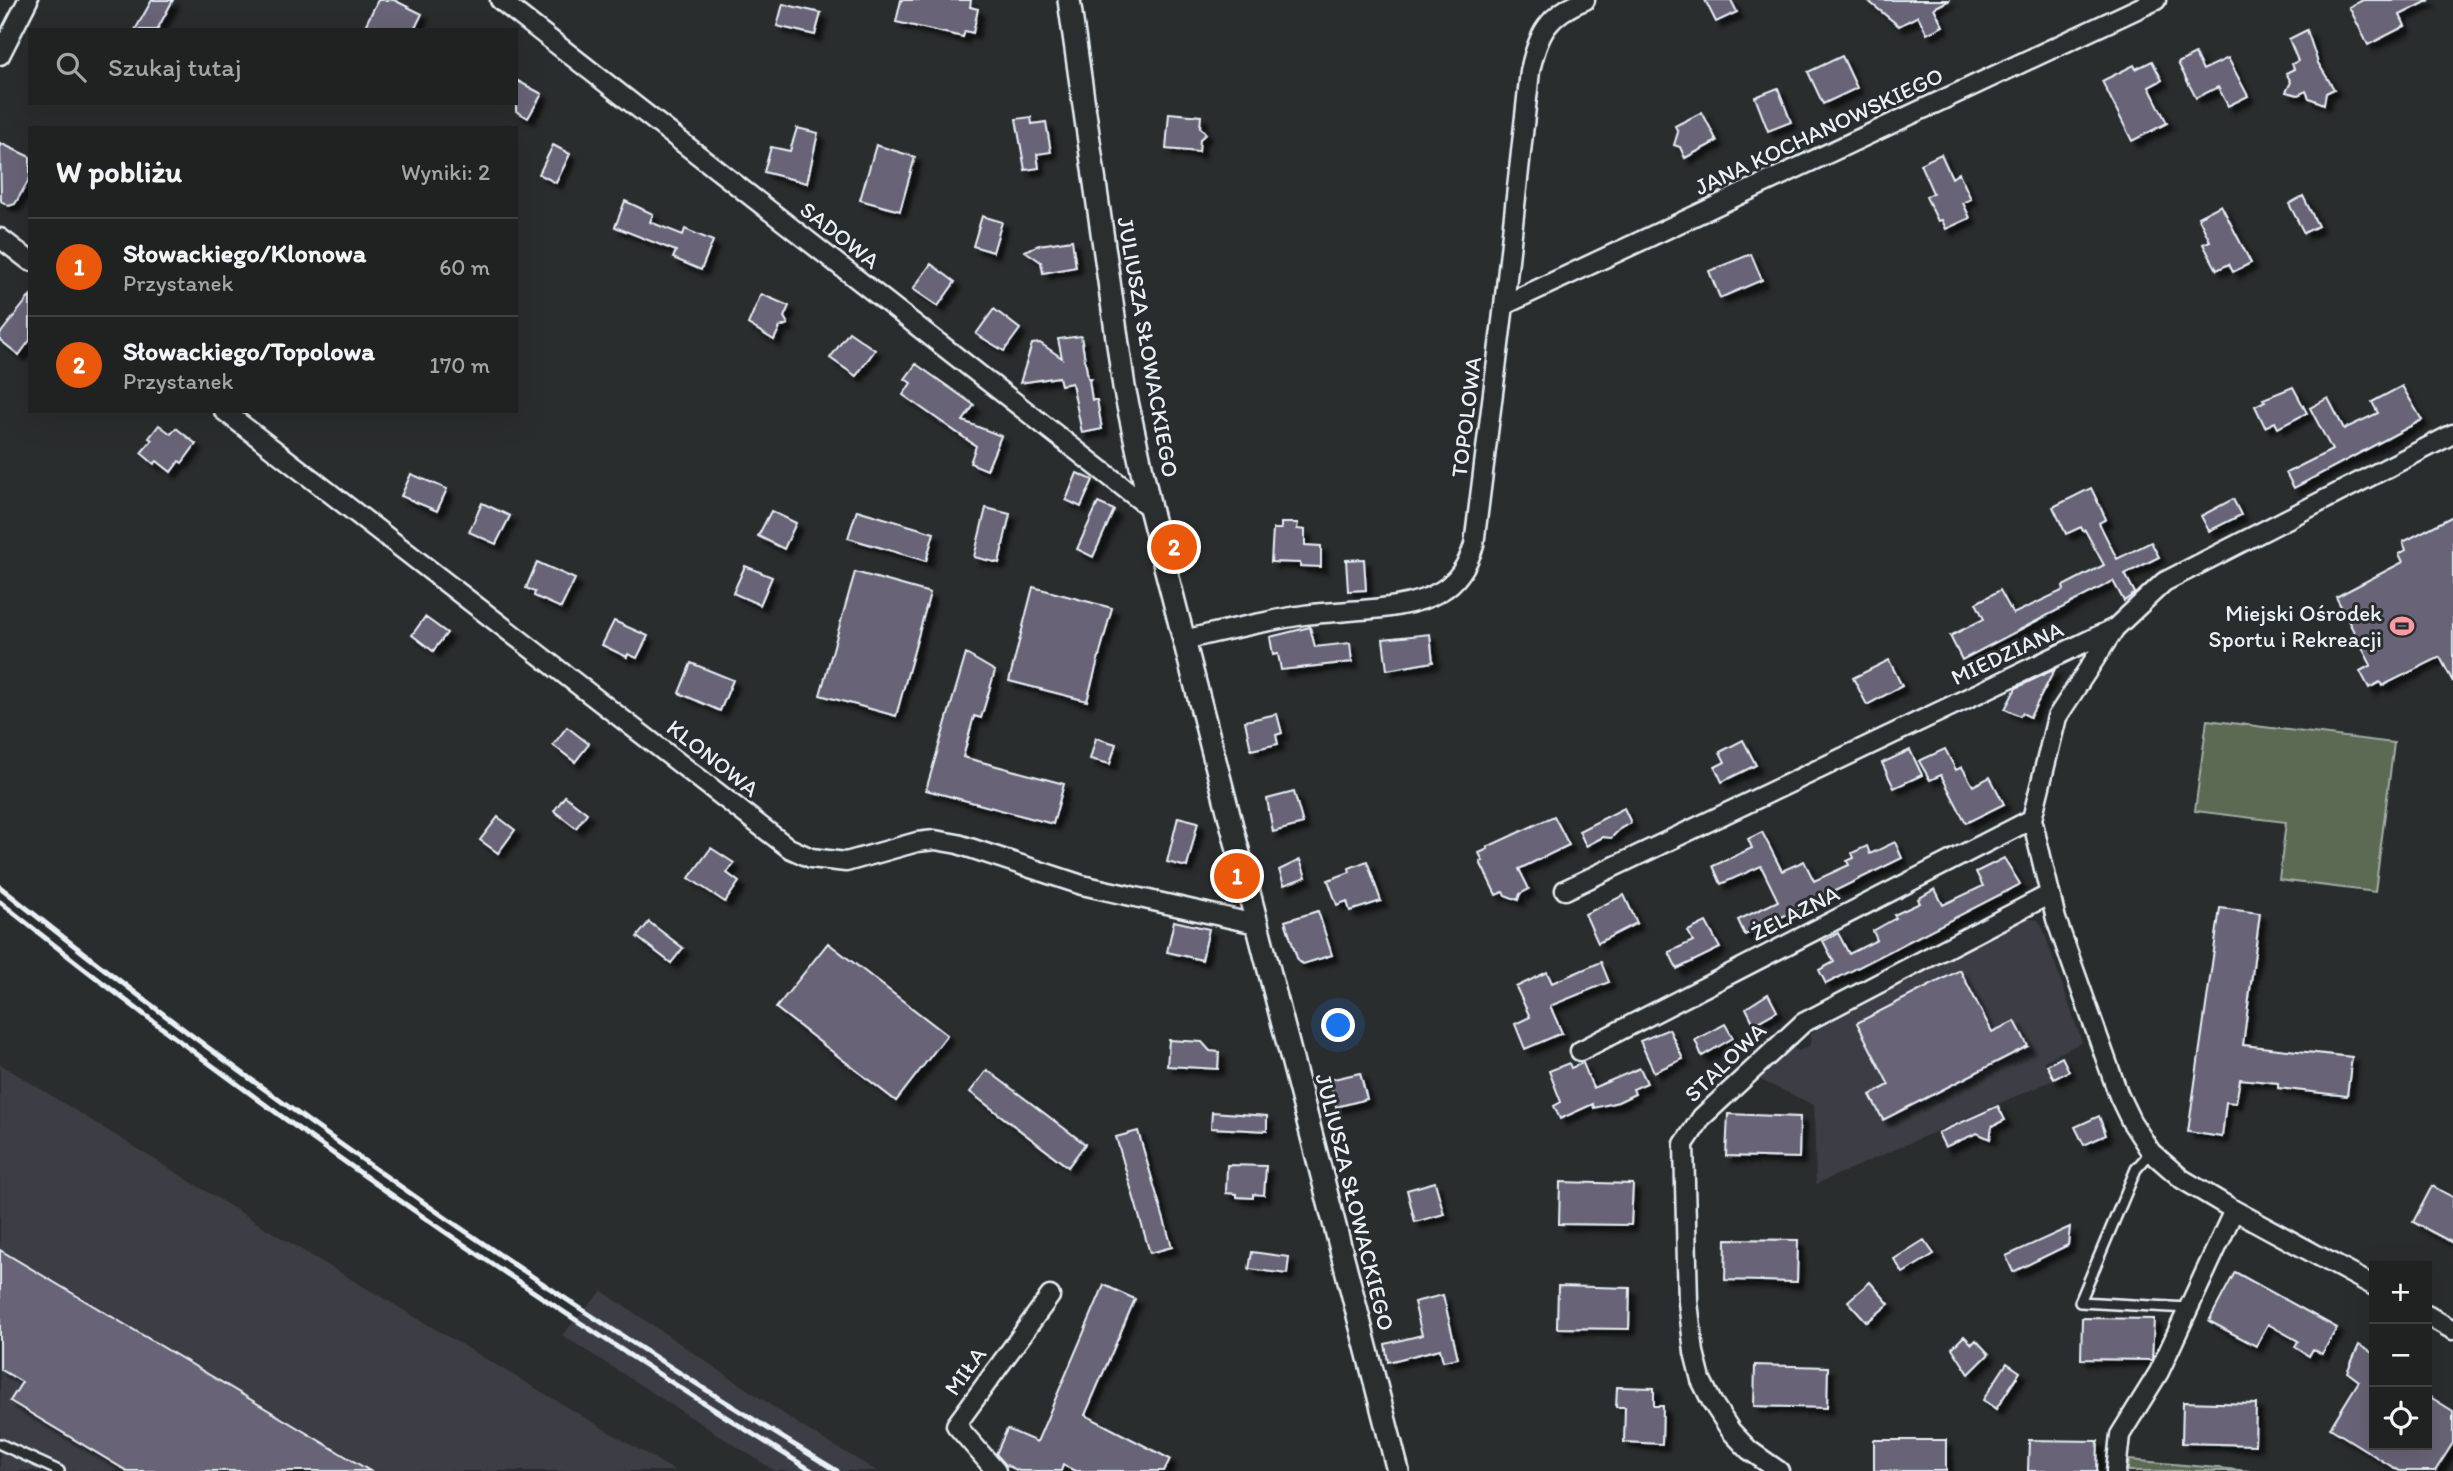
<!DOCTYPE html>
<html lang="pl">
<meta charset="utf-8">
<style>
:root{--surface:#202222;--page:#282a2a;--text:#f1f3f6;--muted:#a2a4a5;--line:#3d3f40;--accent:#ea580c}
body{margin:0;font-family:Itim,sans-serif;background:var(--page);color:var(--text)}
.controls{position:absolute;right:21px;bottom:21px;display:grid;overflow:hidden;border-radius:0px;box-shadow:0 7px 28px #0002}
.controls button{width:63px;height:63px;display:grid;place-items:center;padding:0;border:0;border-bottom:2px solid var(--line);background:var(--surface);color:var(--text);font:35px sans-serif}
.you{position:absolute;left:1339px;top:1026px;width:24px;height:24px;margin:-18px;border:5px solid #fff;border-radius:50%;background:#1a73e8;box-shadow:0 0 0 10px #1a73e833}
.badge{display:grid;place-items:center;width:46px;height:46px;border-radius:50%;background:var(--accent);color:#fff;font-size:23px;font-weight:700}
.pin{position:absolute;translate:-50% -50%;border:4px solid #fff;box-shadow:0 2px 7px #0006}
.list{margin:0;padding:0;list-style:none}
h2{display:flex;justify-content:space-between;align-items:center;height:91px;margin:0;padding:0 28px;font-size:30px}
h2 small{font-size:23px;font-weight:400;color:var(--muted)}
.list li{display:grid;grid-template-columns:46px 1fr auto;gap:21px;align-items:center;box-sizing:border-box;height:98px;padding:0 28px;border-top:2px solid var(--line)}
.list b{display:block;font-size:26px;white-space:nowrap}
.list p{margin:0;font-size:23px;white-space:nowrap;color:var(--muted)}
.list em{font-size:23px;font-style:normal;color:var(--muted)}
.icon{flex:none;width:38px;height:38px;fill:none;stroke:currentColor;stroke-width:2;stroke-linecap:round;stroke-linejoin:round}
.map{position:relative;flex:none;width:2453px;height:1471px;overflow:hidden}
.search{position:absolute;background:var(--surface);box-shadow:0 7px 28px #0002;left:28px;top:28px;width:490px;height:77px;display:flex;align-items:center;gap:18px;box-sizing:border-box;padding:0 24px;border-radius:0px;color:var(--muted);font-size:26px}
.panel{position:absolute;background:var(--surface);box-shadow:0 7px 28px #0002;left:28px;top:126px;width:490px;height:287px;border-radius:0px}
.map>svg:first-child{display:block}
.built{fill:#3c3e44}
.green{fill:#5c6b53;stroke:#a2aea6;stroke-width:2}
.building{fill:#676476;stroke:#e8f1f8;stroke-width:2;filter:url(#shadow)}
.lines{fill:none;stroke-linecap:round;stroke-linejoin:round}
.service-casing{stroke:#e8f1f8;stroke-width:14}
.minor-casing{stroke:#e8f1f8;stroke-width:23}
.tertiary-casing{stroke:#e8f1f8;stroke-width:26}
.service{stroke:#2a2d2e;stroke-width:9}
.minor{stroke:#2a2d2e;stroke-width:18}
.tertiary{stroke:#2a2d2e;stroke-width:21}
.rail{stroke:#e8f1f8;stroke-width:5}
.labels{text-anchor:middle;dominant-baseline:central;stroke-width:6;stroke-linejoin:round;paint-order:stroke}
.street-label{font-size:23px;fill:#e8f1f8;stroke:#2a2d2e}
.poi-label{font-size:23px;fill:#e8f1f8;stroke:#2a2d2e;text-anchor:end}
</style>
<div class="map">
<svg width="2453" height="1471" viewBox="0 0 2453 1471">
<defs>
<filter id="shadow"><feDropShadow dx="6" dy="6" stdDeviation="2" flood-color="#0009"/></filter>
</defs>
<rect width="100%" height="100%" fill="#2a2d2e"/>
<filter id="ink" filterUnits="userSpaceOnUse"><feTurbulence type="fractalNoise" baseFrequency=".0143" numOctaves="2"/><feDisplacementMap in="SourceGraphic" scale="14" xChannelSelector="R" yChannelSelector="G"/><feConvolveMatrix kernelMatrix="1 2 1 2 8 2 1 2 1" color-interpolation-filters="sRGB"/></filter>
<g filter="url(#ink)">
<path class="built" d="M2025,918L2038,920L2042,926L2082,1042L2044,1061L2053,1080L1816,1184L1814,1105L1756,1078L1793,1048L1799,1051L1810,1045L1811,1034L1816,1030Z
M0,1064L280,1237L675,1471H0Z
M602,1291L809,1431L877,1471H775L562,1335Z"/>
<path class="green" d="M2207,720L2394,743L2375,892L2279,880L2286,822L2195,811Z
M2129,1460L2250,1471H2128Z"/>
<path class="building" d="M152,0H173L157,30H135Z
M378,0H394L422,14L414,30H363Z
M901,0H971L970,7L978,9L973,33L965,31L963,37L896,22Z
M1705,0H1731L1737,12L1716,22Z
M1867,0H1950L1934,8L1943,26L1927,34L1918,16L1899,26Z
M2363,0H2430L2400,15L2405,26L2368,45L2349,7Z
M783,4L821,13L815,35L777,26Z
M2307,30L2318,63L2334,89L2326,93L2324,104L2309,98L2306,91L2298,95L2286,92L2291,82L2286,73L2294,69L2292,64L2298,61L2289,39Z
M2195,54L2203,70L2228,58L2248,96L2228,106L2218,87L2196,98L2178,63Z
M1842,56L1857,88L1823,104L1808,72Z
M2152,61L2162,80L2149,87L2167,123L2132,141L2102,81L2134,65L2136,69Z
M516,80L542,94L528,118L516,111Z
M1778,88L1791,122L1768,131L1755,97Z
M1702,112L1717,141L1685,158L1680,147L1674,145L1678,132L1675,126Z
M1169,113L1201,116L1200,127L1206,134L1200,139L1199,152L1166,149Z
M1031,117L1032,124L1046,122L1051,152L1037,154L1039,168L1025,170L1016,119Z
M797,128L818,133L807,183L764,172L771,147L790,151Z
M0,143L30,157V178L15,204L9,206L1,201Z
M553,145L570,154L556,183L539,174Z
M876,145L915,157L900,211L860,200Z
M1941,154L1952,178L1959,173L1971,199L1963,203L1970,218L1946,229L1942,220L1938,221L1926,197L1933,193L1920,164Z
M2303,196L2318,226L2304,233L2289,204Z
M625,201L653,214L650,222L683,235L685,229L713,241L701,270L673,258L676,251L615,227Z
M2221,205L2251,263L2233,272L2229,264L2217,270L2203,244L2210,241L2198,217Z
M982,216L1002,222L993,252L973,246Z
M1072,240L1076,267L1043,273L1041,262L1025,251L1039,245Z
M1751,254L1762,280L1720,298L1709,271Z
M931,264L955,282L938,306L913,289Z
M761,294L789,306L784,317L788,324L780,327L774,340L748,324Z
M30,296V340L19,355L0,340V334Z
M994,309L1020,329L1004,351L976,334Z
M849,332L875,350L856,376L830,358Z
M1081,336L1088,378L1091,379L1089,380L1092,400H1097L1102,429L1082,433L1072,383L1061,385L1059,377L1020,383L1032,344L1040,343L1062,358L1058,339Z
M916,364L974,405L963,421L1001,436L987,470L970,463L976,446L903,395L911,383L905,379Z
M2402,386L2422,420L2294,488L2286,473L2332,450L2310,408L2328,398L2344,429L2378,413L2372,402Z
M2293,387L2307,413L2278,428L2275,422L2265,427L2255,406L2265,401L2263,399Z
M159,425L171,434L176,428L196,444L182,463L179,461L171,472L157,461L154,464L141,453L152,440L149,438Z
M1077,473L1093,480L1081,507L1066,500Z
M411,474L447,489L437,511L401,496Z
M2091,488L2106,519L2099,523L2117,559L2151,542L2159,557L2125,574L2135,593L2124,601L2113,581L1962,660L1950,636L1984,619L1976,603L2000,590L2013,614L2064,590L2063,586L2104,565L2085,530L2083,531L2081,527L2066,534L2053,507Z
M2233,499L2241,515L2209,531L2201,516Z
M482,503L510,516L496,544L469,532Z
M1098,503L1114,510L1093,557L1077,549Z
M986,508L1010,514L999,563L974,557Z
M857,510L934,533L926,561L848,538Z
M771,511L796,523L784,549L758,536Z
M2453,516V682L2440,657L2382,686L2380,682L2369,688L2360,671L2371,665L2336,597L2403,562L2399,554L2406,550L2403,542Z
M1281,523H1298L1297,529L1305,530V545L1321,546V567L1300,566V563L1271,562L1273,529H1281Z
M1364,559L1366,590L1348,591L1346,560Z
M537,562L575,579L561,608L534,596L535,592L526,588Z
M745,566L772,577L760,605L733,593Z
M855,572L930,593L896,716L820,695Z
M1033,587L1112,608L1087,701L1009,681Z
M425,617L447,633L433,651L412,635Z
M614,621L648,636L637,658L628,654L627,657L602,645Z
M1310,627L1315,647L1350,643L1352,662L1281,670L1278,654L1273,655L1270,637Z
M1430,634L1433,662L1387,670L1383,639Z
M966,654L995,671L981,718L974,716L963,757L1064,784L1053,824L926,790Z
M1889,660L1902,686L1867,705L1853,678Z
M691,663L733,680L720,711L679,693Z
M2055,669L2030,717L2022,713L2020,716L2005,709L2016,688Z
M1277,714L1282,733L1276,735L1278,744L1251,750L1245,721Z
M567,727L589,744L575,762L553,745Z
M1096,738L1116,744L1110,764L1090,759Z
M1743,740L1756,765L1722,782L1715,767L1725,762L1720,752Z
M1945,749L1956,770L1962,767L1973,786L1990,777L2004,804L1966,823L1941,775L1930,780L1919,761Z
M1910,750L1922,775L1894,788L1882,763Z
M1294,792L1303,824L1273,832L1267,799Z
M565,796L587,813L576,828L554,811Z
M1624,808L1631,823L1621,828L1611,838L1603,837L1586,846L1579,831Z
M1554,816L1569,845L1519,869L1529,889L1520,894L1518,900L1505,895L1503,892L1496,895L1480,862L1483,861L1479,853L1488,849L1487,847Z
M498,817L515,830L498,853L480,840Z
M1178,817L1198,822L1187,867L1167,862Z
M1762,832L1782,871L1804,861L1814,881L1849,865L1847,861L1854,858L1852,853L1867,846L1870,854L1895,842L1902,858L1745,935L1738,920L1778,901L1761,866L1721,884L1713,866L1752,848L1748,839Z
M711,848L734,863L727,873L739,882L725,902L689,878Z
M2004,858L2020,884L2017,886L1826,984L1819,970L1834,962L1823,941L1838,933L1849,954L1877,940L1873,931L1896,918L1894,915L1920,903L1918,899L1935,889L1943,905L1983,886L1976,872Z
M1300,860L1306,877L1284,885L1279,870Z
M1367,861L1381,901L1350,911L1347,901L1337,905L1328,880L1350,872L1349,868Z
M1624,895L1637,923L1598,943L1585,914Z
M2220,908L2260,913L2243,1045L2352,1057L2347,1096L2278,1088V1083L2240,1079L2236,1103L2226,1102L2222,1137L2188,1132Z
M1318,911L1332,955L1303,964L1298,961L1285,921Z
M1174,921L1209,929L1202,960L1167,952Z
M649,922L683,948L671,963L637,937Z
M1706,922L1720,948L1677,969L1669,952L1693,941L1688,931Z
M828,943L947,1035L896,1101L776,1008Z
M1601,962L1609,982L1550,1006L1562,1033L1525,1049L1515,1024L1530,1017L1516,987L1547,972L1552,983Z
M1960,970L1992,1032L2015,1021L2028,1046L1883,1120L1870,1095L1889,1085L1857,1023Z
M1768,994L1777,1011L1754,1024L1746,1008Z
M1725,1024L1733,1038L1702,1056L1695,1040Z
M1669,1029L1683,1059L1654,1072L1640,1041Z
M1169,1040L1202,1042L1210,1051L1219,1052L1218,1069L1167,1066Z
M2062,1057L2069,1071L2054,1079L2047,1065Z
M1569,1063L1571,1068L1583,1063L1593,1088L1640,1068L1647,1083L1633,1089L1635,1094L1618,1102L1594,1108L1593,1104L1560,1119L1554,1106L1561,1102L1549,1071Z
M987,1070L1085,1144L1068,1167L970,1092Z
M1360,1073L1367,1099L1336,1107L1329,1080Z
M1998,1106L2005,1120L1992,1126L1990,1139L1977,1133L1945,1147L1938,1133Z
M1212,1112L1267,1116V1131L1211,1128Z
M1728,1114L1800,1117L1799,1158L1726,1156Z
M2099,1116L2106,1135L2084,1145L2075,1127Z
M1138,1131L1172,1247L1150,1253L1116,1137Z
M1227,1165L1266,1166L1264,1195L1253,1194V1198L1237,1197V1194L1226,1193Z
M1435,1182L1444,1214L1415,1222L1407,1190Z
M1560,1182L1633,1184L1631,1225L1559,1224Z
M2432,1186L2453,1197V1243L2413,1222Z
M2070,1227L2068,1245L2013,1272L2006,1256Z
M1726,1239L1798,1240L1797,1282L1725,1280Z
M1924,1240L1934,1254L1903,1273L1894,1259Z
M0,1250L330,1447L370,1471H127L10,1401L22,1382L0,1369Z
M1252,1252L1289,1257L1287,1274L1249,1269Z
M2235,1272L2337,1328L2322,1354L2313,1349L2309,1356L2295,1347L2298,1341L2268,1324L2256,1346L2209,1321Z
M1870,1282L1889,1304L1867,1322L1848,1301Z
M1104,1285L1135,1299L1085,1415L1170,1459L1164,1471H1075L1063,1465L1061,1471H1019L1006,1465L996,1454L1007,1429L1037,1442Z
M1558,1286L1630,1288L1629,1329L1557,1328Z
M1443,1295L1458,1358L1443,1361L1440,1349L1388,1362L1385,1344L1422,1335L1414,1302Z
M2082,1318L2154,1319L2152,1360L2081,1359Z
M1964,1336L1972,1344L1976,1340L1989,1354L1969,1374L1952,1348Z
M2359,1345L2374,1354V1445H2427V1395L2453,1411V1443L2435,1471H2399L2330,1428L2359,1381L2347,1372Z
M2007,1363L2020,1372L1996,1409L1983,1400Z
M1755,1365L1828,1367L1827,1408L1754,1406Z
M1617,1387L1654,1388V1406H1663L1662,1444L1624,1442L1625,1407H1616Z
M2183,1402L2256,1404L2255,1445L2182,1443Z
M1874,1440H1946V1471H1874Z
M2029,1440L2098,1441L2097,1471H2028Z"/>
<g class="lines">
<g class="service-casing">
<path id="service" d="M2151,1152L2136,1169L2080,1302L2188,1308
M0,1444L59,1471"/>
</g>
<g class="minor-casing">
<path id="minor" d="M500,0L1150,508
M0,55L28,0
M0,238L30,261
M1504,305L2156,0
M224,411L789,848L811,858L846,862L917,842L935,840L958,844L1082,885L1256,924
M2115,628L2057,717L2032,819L2056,919L2119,1096L2131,1121L2151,1152L2182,1179L2234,1210L2374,1286
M1183,640C1223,631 1264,621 1304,615C1345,609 1405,613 1441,591C1458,581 1468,564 1474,545L1504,305L1530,71C1538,34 1548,14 1585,0
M1565,890L2115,628L2164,582L2453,434
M1580,1051L2032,819
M2427,1315L2453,1330
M996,1471L956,1425L1050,1296
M1779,1471L1749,1450L1731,1431L1712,1402L1701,1380L1694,1352L1688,1302L1684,1144L1702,1117L1803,1023L2050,894
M2116,1471L2120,1435L2159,1372L2234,1210"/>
</g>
<g class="tertiary-casing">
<path id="tertiary" d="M1069,0L1124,387L1150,508L1398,1471"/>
</g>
<use href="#service" class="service"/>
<use href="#minor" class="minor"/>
<use href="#tertiary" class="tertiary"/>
<path class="rail" d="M0,887C266,1100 546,1294 837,1471
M0,902C258,1109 531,1297 812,1471"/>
</g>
</g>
<defs>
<g id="stadium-bare" transform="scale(1.89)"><path d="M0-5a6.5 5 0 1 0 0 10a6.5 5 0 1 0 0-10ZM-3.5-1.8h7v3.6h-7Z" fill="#ff9aa2" stroke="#2a2d2e" stroke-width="2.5" paint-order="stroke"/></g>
</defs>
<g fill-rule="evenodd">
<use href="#stadium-bare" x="2402" y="626"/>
</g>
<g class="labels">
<g class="street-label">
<text transform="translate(1819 131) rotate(-25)">JANA KOCHANOWSKIEGO</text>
<text transform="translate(840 235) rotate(38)">SADOWA</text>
<text transform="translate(1148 347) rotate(80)">JULIUSZA SŁOWACKIEGO</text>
<text transform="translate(1466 417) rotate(-83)">TOPOLOWA</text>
<text transform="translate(2007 653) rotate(-25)">MIEDZIANA</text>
<text transform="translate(713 758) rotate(38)">KLONOWA</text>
<text transform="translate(1795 913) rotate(-27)">ŻELAZNA</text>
<text transform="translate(1725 1062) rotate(-44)">STALOWA</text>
<text transform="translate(1355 1202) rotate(76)">JULIUSZA SŁOWACKIEGO</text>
<text transform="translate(965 1371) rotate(-54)">MIŁA</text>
</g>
<g class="poi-label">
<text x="2382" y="613">Miejski Ośrodek<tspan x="2382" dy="26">Sportu i Rekreacji</tspan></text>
</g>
</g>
</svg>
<div class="controls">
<button>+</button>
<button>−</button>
<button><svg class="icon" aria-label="locate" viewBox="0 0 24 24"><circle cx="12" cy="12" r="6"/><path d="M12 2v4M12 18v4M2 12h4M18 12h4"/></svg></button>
</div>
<div class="you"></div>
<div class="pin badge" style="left:1237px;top:876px">1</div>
<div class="pin badge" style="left:1174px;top:547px">2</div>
<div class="search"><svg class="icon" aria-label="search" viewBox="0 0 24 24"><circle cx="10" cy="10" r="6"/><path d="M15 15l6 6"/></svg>Szukaj tutaj</div>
<section class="panel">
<h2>W pobliżu<small>Wyniki: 2</small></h2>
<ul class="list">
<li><span class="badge">1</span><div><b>Słowackiego/Klonowa</b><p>Przystanek</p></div><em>60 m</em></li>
<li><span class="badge">2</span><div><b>Słowackiego/Topolowa</b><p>Przystanek</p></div><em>170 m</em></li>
</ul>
</section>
</div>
